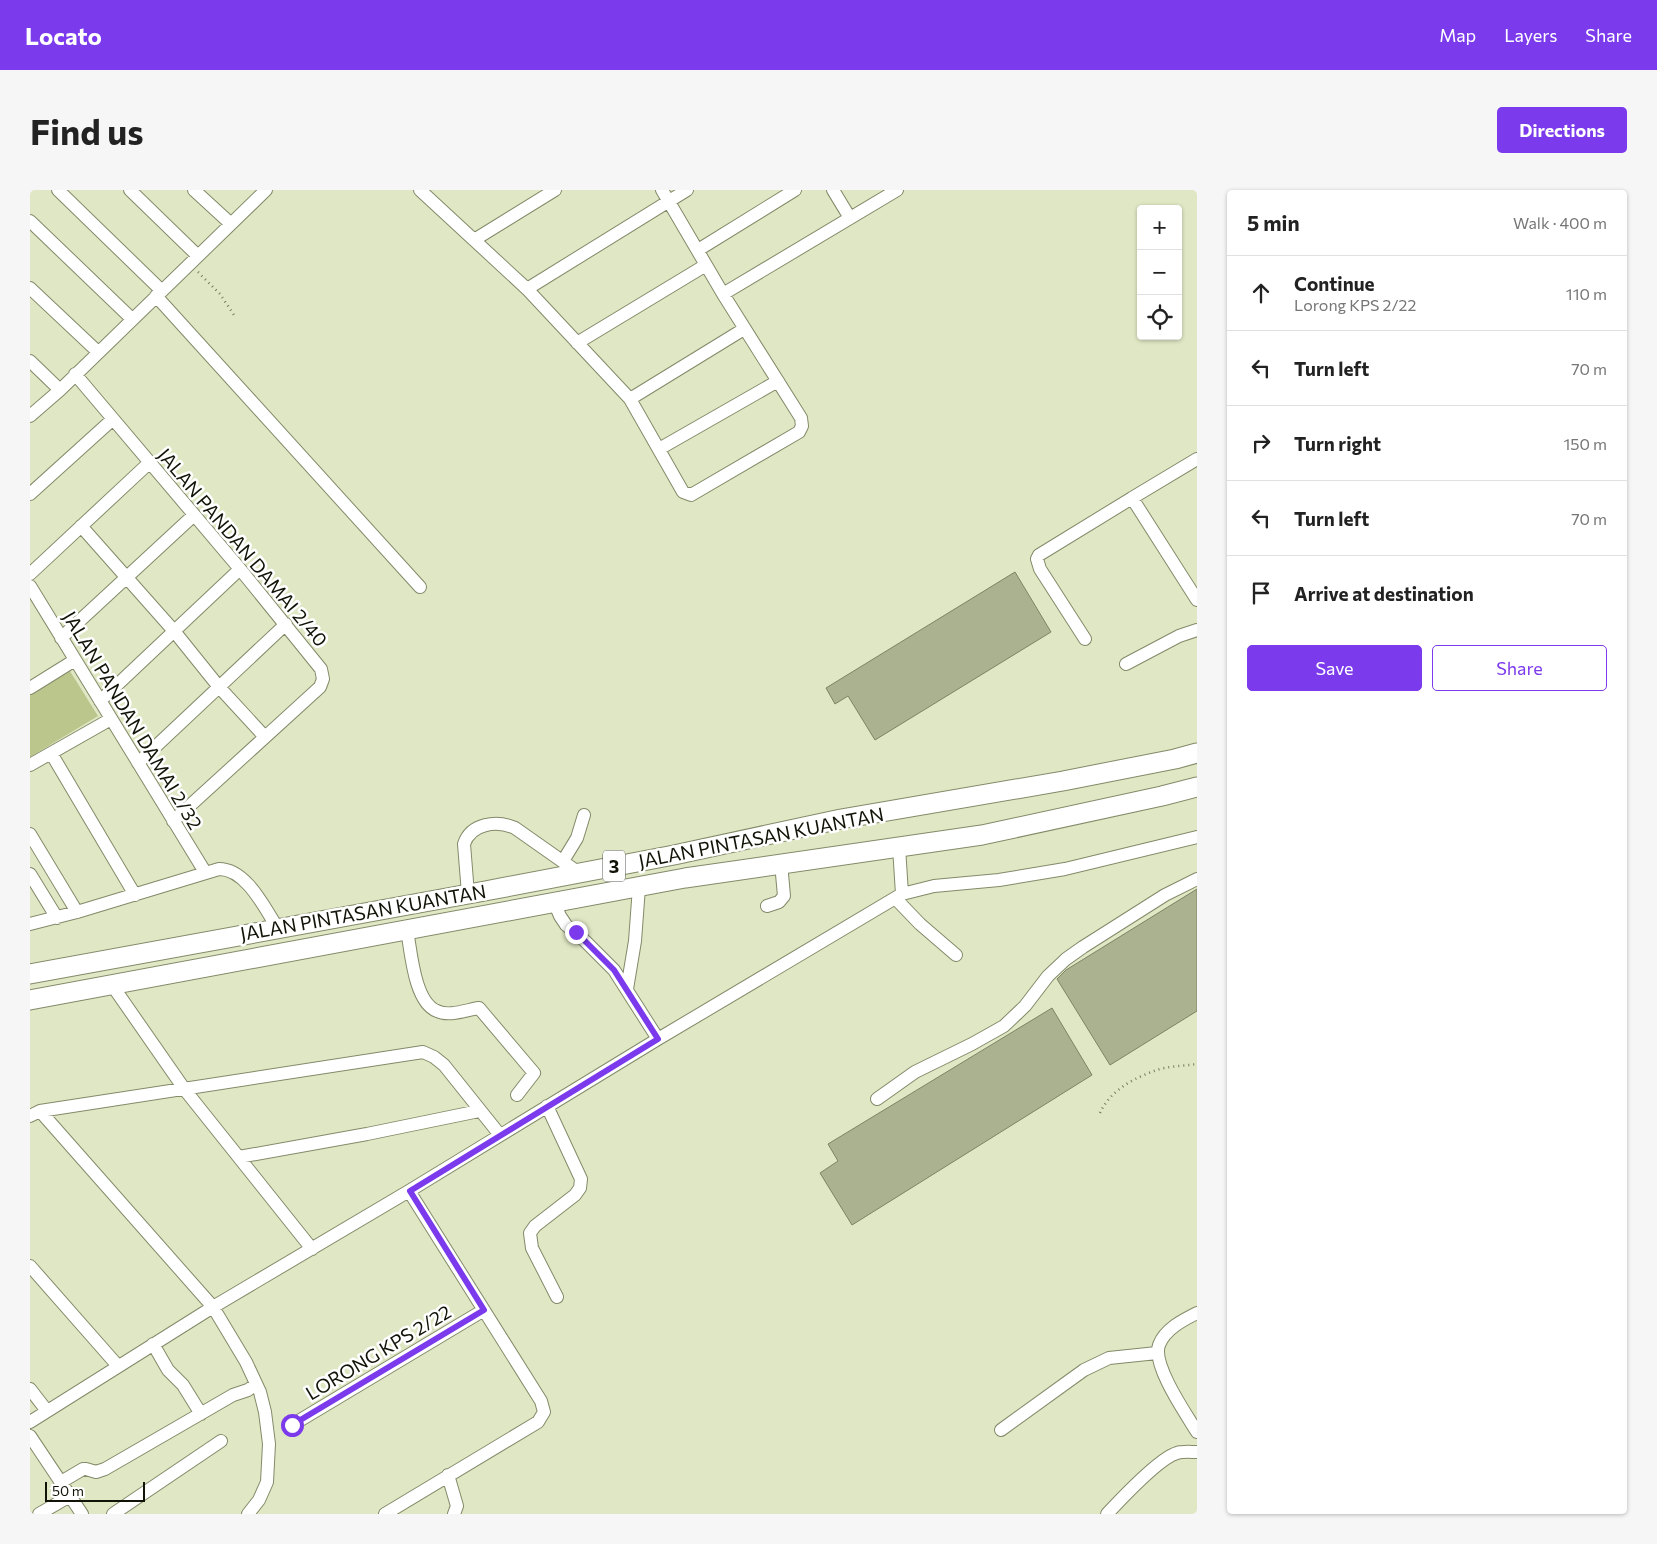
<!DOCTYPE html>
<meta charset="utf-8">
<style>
:root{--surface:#fff;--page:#f6f6f6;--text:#222;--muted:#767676;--line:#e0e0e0;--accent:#7c3aed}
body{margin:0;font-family:Commissioner,sans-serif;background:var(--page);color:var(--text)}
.controls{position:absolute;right:15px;top:15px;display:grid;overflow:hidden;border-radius:5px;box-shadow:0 1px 4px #0004}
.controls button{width:45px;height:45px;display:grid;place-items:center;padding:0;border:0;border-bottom:1px solid var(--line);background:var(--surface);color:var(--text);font:25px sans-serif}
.scale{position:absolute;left:15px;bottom:12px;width:100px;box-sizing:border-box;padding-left:5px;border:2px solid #111307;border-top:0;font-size:14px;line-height:18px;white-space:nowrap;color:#111307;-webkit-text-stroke:4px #fff;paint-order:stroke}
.stop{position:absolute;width:15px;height:15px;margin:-11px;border:4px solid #7c3aed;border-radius:50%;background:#fff}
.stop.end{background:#7c3aed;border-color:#fff;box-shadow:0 1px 5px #0008}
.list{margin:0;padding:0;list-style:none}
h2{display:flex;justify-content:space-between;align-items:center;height:65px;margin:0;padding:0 20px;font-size:21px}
h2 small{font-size:16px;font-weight:400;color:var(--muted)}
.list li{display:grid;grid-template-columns:32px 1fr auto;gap:15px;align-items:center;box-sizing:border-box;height:75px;padding:0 20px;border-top:1px solid var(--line)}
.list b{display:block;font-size:19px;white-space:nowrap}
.list p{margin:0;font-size:16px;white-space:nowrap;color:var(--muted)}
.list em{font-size:16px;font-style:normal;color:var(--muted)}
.actions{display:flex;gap:10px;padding:15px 20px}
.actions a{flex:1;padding:11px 0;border:1px solid var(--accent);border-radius:5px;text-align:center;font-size:18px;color:var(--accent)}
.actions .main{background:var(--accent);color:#fff}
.icon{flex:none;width:28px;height:28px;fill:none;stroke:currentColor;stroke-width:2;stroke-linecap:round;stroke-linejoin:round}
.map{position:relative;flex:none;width:1167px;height:1324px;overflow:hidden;border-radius:5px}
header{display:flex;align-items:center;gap:30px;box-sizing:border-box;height:70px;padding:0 25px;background:var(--accent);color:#fff}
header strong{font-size:24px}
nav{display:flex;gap:28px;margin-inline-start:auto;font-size:18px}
.intro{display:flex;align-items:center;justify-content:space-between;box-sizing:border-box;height:120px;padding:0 30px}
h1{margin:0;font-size:35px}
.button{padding:12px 22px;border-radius:5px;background:var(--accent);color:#fff;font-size:18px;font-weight:700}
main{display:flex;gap:30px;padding:0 30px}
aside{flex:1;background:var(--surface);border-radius:5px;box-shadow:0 1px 4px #0004}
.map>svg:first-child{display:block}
.green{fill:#bbc68d}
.building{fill:#abb290;stroke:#7d8464}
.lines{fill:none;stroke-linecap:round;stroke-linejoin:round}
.minor-casing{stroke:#838a69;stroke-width:14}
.highway-casing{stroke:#838a69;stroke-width:21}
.path{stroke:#767b63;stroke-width:2.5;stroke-dasharray:1 4;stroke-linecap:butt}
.minor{stroke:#fff;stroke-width:12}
.highway{stroke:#fff;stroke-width:19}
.route{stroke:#7c3aed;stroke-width:6}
.labels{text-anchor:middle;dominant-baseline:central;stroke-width:5;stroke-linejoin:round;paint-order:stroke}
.shield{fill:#fff;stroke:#585a51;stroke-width:1}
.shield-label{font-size:18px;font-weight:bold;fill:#111307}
.street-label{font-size:19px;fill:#111307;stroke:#fff}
</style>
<header>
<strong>Locato</strong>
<nav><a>Map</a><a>Layers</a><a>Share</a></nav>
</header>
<div class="intro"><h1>Find us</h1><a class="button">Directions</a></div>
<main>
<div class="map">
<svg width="1167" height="1324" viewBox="0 0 1167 1324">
<rect width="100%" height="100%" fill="#dfe7c4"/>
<path class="green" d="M38,478L68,526L0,567V501Z"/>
<path class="building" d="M985,382L1021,442L845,550L818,506L805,514L796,498Z
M1167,699V821L1080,875L1027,789L1036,780Z
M1022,818L1062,885L822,1035L790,983L808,971L798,954Z"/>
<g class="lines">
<g class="minor-casing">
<path id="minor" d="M28,0L132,101
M100,0L168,66
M164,0L201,34
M390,0L497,99L600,209L653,302L661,305L769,242L772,236L771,228L693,104L632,0
M803,0L820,28
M0,31L102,129
M444,50L525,0
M668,60L765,0
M0,98L68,162
M497,99L657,0
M693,104L867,0
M126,106L390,397
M547,153L676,75
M0,171L30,200
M45,184L210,379L291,479L293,489L290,497L143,631
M600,209L714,139
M0,226L30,200L236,0
M629,259L748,191
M0,304L83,229
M1102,308L1167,269
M51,336L144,441L189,497L235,547
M0,384L119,273
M0,396L175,682
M31,448L164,325
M1055,449L1010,379L1007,369L1009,365L1102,308L1167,410
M1096,474L1149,446L1167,440
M0,498L45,470
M70,511L210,379
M21,563L105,705
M108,573L256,434
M0,575L81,529
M0,644L47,722
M533,671L547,648L554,625
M0,684L27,728
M438,704L434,654C441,633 467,630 485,638L549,683
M872,704L904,696L969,690L1035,679L1167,647
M865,708L890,734L926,765
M524,712L530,726L536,735L555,751L584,780L628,849
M737,716L749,712L754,706L751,673
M0,734L47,722L189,679C216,679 234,717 247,737
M377,740C381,761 384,812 407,821C419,827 436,820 449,818L504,883L487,905
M82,795L155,900L282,1059
M597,799L605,751L609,697
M847,909L885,882L942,854L974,836L995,816L1018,786L1036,769L1053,757L1135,705L1167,689
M517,916L551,989L550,998L545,1005L505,1036L500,1043L502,1058L527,1107
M10,921L183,1117L216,1172L230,1202L235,1222L239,1254L237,1292L229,1310L218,1324
M0,926L10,921L393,862L404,867L414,875L470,945
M209,967L337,944L449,921
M0,1076L88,1176
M1167,1123C1153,1130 1135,1139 1129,1155C1122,1175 1156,1224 1167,1242
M123,1154L138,1180L153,1195L171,1224
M0,1199L17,1221
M0,1232L183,1117L379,1001L628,849L872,704L869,657
M262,1235L454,1120
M971,1240L1054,1180L1079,1168L1127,1163
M0,1246L52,1324
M418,1285L427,1316L424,1324
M31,1292L53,1279H56L66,1282L75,1279L203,1205L218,1200L226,1194
M9,1324L40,1306
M83,1324L191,1251
M355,1324L508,1232L514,1222L511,1211L379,1001
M1077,1324C1091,1309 1129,1268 1147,1263C1153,1261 1161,1262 1167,1262"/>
</g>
<g class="highway-casing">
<path id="highway" d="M0,784L455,701L644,665L811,629L1033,591L1145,569L1167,563
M0,810L655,688L952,645L1132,606L1167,597"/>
</g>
<path class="path" d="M168,82L190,104L206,128
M1070,923C1080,901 1102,889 1124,881C1137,876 1153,876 1167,874"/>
<use href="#minor" class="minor"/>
<use href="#highway" class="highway"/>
</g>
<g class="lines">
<path class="route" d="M262,1235L454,1120L380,1001L628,849L584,780L546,742"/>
</g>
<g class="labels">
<rect class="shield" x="573" y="660.5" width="22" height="31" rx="4"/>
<g class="shield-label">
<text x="584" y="676">3</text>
</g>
<g class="street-label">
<text transform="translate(213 357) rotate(50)">JALAN PANDAN DAMAI 2/40</text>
<text transform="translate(103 530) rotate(59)">JALAN PANDAN DAMAI 2/32</text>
<text transform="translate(731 647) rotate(-11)">JALAN PINTASAN KUANTAN</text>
<text transform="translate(333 722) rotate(-10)">JALAN PINTASAN KUANTAN</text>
<text transform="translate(348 1162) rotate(-31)">LORONG KPS 2/22</text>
</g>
</g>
</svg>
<div class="controls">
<button>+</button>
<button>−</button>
<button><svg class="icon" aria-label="locate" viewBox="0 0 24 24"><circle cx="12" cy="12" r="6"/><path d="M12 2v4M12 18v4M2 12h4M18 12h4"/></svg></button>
</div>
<div class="scale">50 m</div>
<div class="stop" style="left:262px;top:1235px"></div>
<div class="stop end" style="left:546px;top:742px"></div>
</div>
<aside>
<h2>5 min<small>Walk · 400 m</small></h2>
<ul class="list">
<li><svg class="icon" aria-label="ahead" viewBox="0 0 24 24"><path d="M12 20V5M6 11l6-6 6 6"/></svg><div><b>Continue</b><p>Lorong KPS 2/22</p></div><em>110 m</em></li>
<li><svg class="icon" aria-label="left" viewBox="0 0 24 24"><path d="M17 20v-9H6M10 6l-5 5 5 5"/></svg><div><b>Turn left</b></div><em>70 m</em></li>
<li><svg class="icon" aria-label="right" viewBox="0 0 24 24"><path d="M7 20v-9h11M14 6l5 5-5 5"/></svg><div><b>Turn right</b></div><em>150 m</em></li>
<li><svg class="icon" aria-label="left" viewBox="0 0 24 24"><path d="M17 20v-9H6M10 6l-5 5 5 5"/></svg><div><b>Turn left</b></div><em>70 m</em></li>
<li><svg class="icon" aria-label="arrive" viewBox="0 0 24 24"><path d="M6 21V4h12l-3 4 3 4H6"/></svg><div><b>Arrive at destination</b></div></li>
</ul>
<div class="actions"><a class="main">Save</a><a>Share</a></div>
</aside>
</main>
